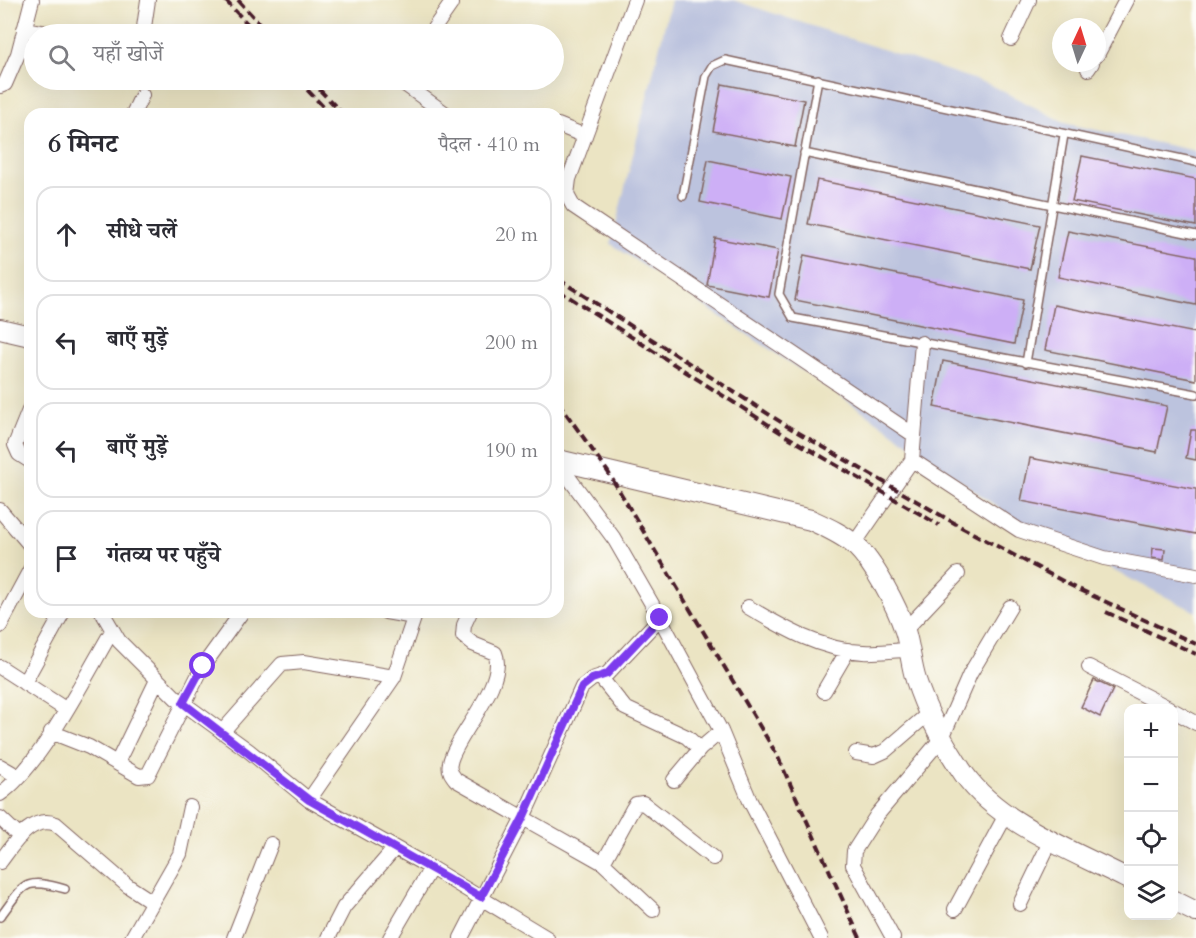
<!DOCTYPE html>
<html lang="hi">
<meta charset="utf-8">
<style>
:root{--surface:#fff;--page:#f7f7f7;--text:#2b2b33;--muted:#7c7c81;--line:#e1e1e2}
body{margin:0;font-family:Cardo,"Noto Serif Devanagari",serif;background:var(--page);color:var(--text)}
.controls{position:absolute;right:18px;bottom:18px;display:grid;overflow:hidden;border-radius:12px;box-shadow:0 6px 24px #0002}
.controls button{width:54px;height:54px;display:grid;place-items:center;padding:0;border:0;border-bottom:2px solid var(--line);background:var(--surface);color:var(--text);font:30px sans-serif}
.compass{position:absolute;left:1052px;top:18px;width:54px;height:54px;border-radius:50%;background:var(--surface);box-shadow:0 6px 24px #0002;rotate:4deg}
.stop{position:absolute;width:18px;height:18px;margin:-14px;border:4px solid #7c3aed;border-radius:50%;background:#fff}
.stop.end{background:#7c3aed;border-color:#fff;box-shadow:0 2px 6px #0008}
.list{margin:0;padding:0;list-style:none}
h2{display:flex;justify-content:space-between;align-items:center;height:78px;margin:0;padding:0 24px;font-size:26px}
h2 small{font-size:20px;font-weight:400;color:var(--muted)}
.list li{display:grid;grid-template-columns:39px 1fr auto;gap:18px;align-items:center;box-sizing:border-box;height:96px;margin:0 12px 12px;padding:0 12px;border:2px solid var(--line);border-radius:18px}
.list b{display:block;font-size:22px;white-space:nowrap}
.list em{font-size:20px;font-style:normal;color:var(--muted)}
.icon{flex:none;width:33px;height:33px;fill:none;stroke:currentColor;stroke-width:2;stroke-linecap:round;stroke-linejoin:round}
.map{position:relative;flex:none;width:1196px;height:938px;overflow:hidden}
.search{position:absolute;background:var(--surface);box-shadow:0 6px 24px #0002;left:24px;top:24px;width:540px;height:66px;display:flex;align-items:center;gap:15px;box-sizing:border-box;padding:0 21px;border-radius:33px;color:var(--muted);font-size:22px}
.panel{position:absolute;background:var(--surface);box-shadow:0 6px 24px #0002;left:24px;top:108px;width:540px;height:510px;border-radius:18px}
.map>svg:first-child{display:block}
.industrial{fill:#bcc3de}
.building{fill:#cdaff6}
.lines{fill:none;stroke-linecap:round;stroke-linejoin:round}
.lane-casing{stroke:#826460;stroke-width:10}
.street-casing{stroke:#826460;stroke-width:16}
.secondary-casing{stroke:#826460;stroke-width:22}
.lane{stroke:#fff;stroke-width:7}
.street{stroke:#fff;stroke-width:14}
.secondary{stroke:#fff;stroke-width:20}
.rail{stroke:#4a1f2b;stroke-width:4;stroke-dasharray:9 4.5;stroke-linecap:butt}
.route{stroke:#7c3aed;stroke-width:8}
</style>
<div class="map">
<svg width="1196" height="938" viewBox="0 0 1196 938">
<rect width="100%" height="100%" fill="#fdfcf7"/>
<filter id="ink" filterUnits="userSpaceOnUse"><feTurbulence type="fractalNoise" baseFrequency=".0167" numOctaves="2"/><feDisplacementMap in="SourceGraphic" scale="12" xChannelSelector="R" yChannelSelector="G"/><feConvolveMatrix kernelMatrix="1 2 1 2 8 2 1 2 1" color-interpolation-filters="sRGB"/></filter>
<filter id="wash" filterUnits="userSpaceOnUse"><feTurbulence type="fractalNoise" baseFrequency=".008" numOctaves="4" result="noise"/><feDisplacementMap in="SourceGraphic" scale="24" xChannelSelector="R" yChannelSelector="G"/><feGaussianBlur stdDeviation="1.35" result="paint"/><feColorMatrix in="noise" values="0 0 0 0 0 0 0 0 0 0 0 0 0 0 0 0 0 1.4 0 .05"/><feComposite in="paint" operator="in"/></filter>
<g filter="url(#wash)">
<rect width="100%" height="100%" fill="#ebe4c3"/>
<path class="industrial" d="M671,0H733L988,84L1068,124L1196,151V612L1021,524L870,416L611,244Z"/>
<g id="blocks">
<path class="building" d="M722,84L804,100L795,147L713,131Z
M1082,156L1196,179V226L1072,201Z
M708,160L791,177L782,219L700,202Z
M817,180L1040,225L1030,269L808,224Z
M1068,231L1196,256V305L1058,277Z
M715,238L778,250L769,297L707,285Z
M804,255L1023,300L1014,344L795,300Z
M1054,305L1196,333V380L1045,350Z
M943,361L1167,406L1157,452L934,407Z
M1191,430H1196V460L1186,458Z
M1030,458L1196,489V534L1021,501Z
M1153,548L1165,549L1164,560L1152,558Z
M1094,680L1113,689L1100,717L1081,707Z"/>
</g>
</g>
<g filter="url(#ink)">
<use href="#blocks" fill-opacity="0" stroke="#826460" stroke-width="1.5"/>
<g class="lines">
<g class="lane-casing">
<path id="lane" d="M818,79L779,294L793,318L1196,394
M804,153L1196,235
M683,196L706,76L712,66L725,60L1196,162
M1026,363L1064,135
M0,917C25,884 23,877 65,889"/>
</g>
<g class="street-casing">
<path id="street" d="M635,0L569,179L567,195L573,206L914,435
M24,29L52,34
M143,34L148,0
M430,34L451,4
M1011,39L1029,0
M1097,55L1126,0
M1088,69L1092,63
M399,80L446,114
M0,86L5,84L18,54L32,0
M133,114L142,95
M558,125L585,136
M30,408L15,445L19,454L30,461
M912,460L1019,530L1104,558L1196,575
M558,463L615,540L660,618L721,731L750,801L821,938
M0,510L30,545
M854,544L912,460L922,343
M748,607C783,628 821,650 863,652C878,653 894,650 910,650
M102,612L119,641L176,698L249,751L309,800
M386,612L414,617
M416,612L394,677L309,800L431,868L547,938
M470,612L464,625L463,636L473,644L495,653C508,683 454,738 450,763C448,770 452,775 456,780L603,863L653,910
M0,626L30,570
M905,630L958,574
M0,667L65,709
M1089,667L1169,708
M601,678L625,708L687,737L700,749
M24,683L63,612
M824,691L848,650
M1174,711L1196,723
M51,732L89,747L139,776L148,775L203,666L242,612
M222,732L282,664L304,662L394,677
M856,753L874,756L885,751L928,714
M117,763L157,680
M0,766L19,777
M674,780L700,749L721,731
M0,794C40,767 86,675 112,631
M0,818L20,837
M0,862C13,845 31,814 56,824L128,886L151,901
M603,863L632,810L636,804L643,803L713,858
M1020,904L1051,840
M955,909L1007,813
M132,938L180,854L190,807
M234,938L271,844
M328,938L344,907L395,848
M390,938L431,868
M461,938L523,818L582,687L592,679L607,674L660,618
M893,938L853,865L854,851L877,815L942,738L970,674L1010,607"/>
</g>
<g class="secondary-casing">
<path id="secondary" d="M0,329L30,336
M558,460L811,520C826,527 842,534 855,545C874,563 897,606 905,631C910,647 911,665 916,680C927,714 944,745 964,774C999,824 1076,852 1128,879
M1174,901L1196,912"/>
</g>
<use href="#lane" class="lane"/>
<use href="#street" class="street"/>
<use href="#secondary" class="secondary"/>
<path class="rail" d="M225,0L257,34
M238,0L269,34
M298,80L330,114
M310,80L343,114
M558,279L787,426L963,528L1072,586L1196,644
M558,290L783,434L939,525
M558,402L608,472L777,755L860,938
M1106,612L1196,654"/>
</g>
</g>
<g class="lines" filter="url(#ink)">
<path class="route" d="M203,666L183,703L309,800L481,897L523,818L582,687L592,679L607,674L660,618"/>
</g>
</svg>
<div class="controls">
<button>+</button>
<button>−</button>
<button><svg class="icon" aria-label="locate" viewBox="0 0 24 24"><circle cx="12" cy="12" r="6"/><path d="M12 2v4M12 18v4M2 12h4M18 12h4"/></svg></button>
<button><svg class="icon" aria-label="layers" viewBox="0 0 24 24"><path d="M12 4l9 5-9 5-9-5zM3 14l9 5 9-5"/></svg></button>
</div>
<svg class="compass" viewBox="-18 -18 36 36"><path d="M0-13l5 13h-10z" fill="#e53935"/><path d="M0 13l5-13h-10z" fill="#7c7c81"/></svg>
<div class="stop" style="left:203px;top:666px"></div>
<div class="stop end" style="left:660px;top:618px"></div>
<div class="search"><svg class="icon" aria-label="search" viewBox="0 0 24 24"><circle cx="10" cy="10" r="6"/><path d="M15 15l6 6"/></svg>यहाँ खोजें</div>
<section class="panel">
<h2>6 मिनट<small>पैदल · 410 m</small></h2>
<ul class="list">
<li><svg class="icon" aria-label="ahead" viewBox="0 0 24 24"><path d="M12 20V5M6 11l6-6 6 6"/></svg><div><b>सीधे चलें</b></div><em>20 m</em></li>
<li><svg class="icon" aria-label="left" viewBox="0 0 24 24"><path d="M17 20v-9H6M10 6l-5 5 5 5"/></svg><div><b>बाएँ मुड़ें</b></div><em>200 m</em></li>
<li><svg class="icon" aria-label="left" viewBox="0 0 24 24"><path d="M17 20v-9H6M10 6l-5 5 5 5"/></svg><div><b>बाएँ मुड़ें</b></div><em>190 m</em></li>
<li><svg class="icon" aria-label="arrive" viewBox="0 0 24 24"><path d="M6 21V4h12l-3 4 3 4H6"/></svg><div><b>गंतव्य पर पहुँचे</b></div></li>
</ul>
</section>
</div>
